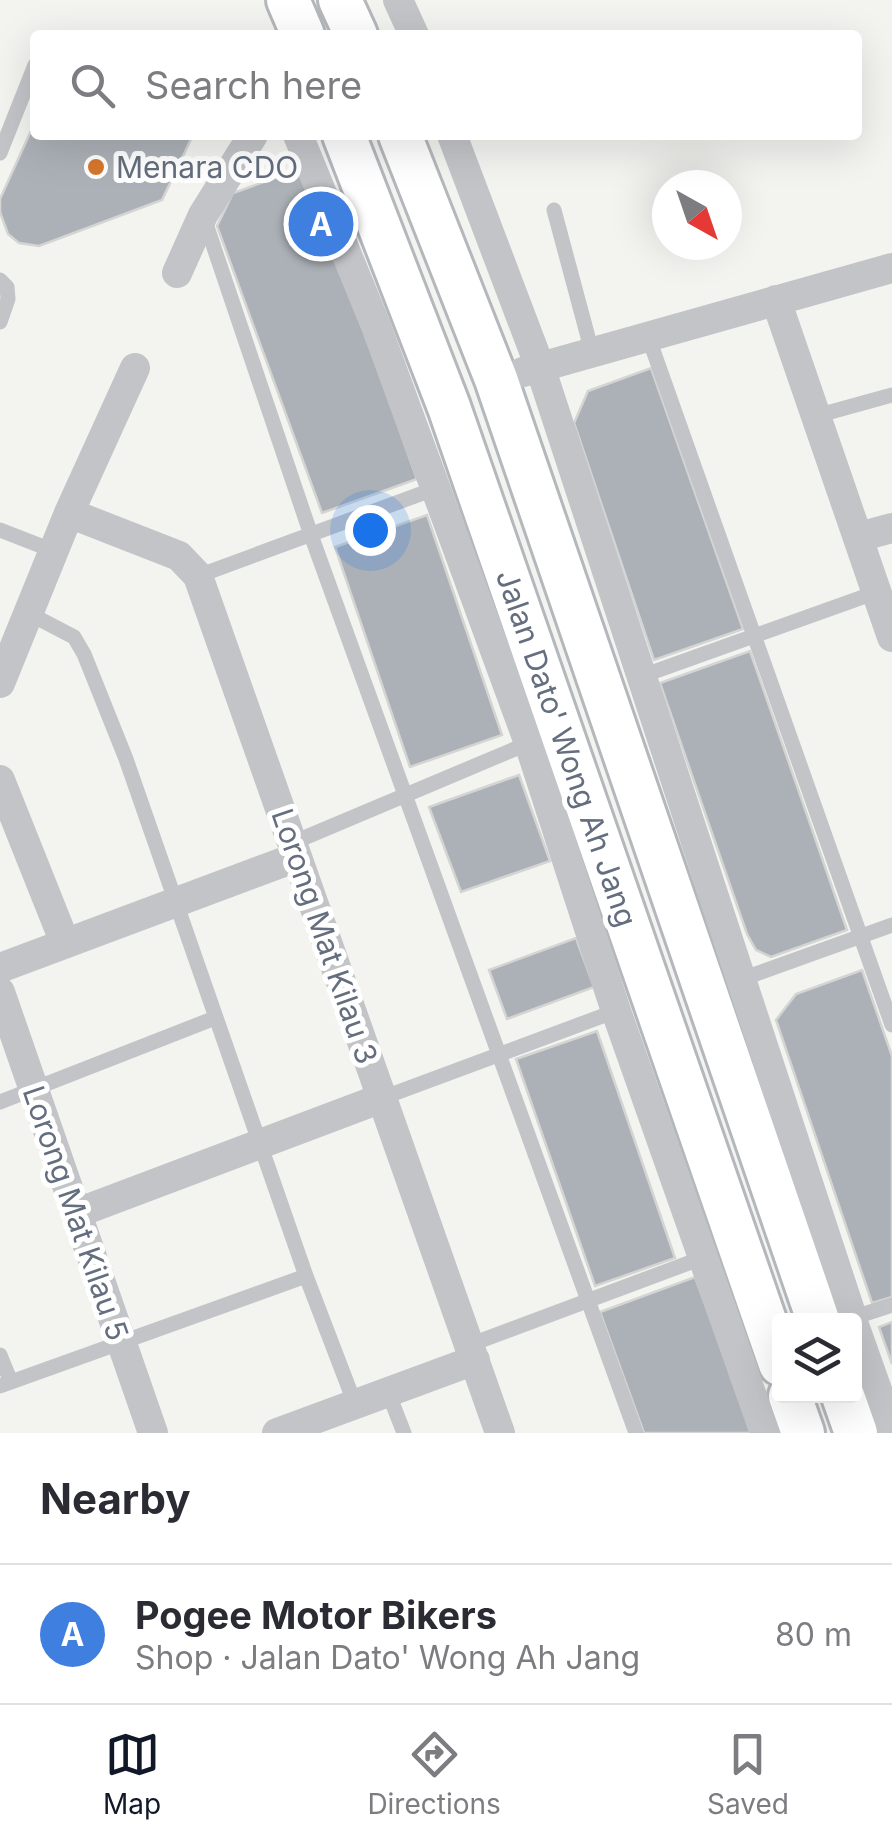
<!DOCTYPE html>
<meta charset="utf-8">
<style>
:root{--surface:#fff;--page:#f2f2f3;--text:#2b2b33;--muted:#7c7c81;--line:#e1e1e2;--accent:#111827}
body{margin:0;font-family:Inter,sans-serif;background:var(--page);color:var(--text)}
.controls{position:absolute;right:30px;bottom:30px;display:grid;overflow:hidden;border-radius:10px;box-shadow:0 10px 40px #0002}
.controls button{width:90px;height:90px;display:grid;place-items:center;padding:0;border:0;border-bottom:2px solid var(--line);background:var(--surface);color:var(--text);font:50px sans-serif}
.compass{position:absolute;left:652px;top:170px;width:90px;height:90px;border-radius:50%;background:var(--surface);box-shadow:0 10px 40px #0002;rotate:140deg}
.you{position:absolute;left:370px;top:530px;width:35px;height:35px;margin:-25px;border:8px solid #fff;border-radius:50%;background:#1a73e8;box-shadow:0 0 0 15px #1a73e833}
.badge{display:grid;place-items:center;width:65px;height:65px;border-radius:50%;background:var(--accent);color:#fff;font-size:32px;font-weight:700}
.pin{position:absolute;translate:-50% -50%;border:5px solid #fff;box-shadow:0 2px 10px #0006}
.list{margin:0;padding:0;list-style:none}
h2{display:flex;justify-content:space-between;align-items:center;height:130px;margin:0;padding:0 40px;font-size:42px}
h2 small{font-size:32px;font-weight:400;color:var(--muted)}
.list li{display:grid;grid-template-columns:65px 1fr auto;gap:30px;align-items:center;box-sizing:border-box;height:140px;padding:0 40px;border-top:2px solid var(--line)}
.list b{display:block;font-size:38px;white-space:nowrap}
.list p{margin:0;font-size:32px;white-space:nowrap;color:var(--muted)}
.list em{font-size:32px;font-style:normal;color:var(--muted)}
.icon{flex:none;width:55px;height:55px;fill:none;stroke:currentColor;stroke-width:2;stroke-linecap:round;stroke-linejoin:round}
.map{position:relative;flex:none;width:892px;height:1433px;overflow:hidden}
.search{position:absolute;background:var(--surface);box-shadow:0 10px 40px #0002;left:30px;right:30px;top:30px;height:110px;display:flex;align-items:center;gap:25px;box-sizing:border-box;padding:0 35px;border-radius:10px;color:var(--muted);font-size:38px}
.sheet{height:270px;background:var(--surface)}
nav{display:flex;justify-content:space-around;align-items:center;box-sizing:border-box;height:140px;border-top:2px solid var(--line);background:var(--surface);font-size:28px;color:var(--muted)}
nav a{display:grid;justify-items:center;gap:5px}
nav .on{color:var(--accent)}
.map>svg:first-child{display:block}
.building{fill:#acb1b7;stroke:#d4d5d3;stroke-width:2.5}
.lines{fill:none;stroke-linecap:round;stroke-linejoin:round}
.secondary-casing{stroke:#b4b7bc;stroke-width:48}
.service{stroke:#c2c4c8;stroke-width:15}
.minor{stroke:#c2c4c8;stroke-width:30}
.secondary{stroke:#fff;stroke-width:42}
.poi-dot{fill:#d6772d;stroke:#fff;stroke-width:4}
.labels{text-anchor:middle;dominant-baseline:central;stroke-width:10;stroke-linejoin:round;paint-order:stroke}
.poi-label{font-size:30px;fill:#646e7f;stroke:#fff;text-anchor:start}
.street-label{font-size:30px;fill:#646e7f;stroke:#fff}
</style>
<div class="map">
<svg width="892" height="1433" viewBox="0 0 892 1433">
<rect width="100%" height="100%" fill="#f3f4f0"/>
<path class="building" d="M35,122V135H193L162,200L39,246L19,243L8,234L0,212V199Z
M306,167L417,479L322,513L217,226L233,193Z
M651,368L743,629L654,660L574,423L588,391Z
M427,515L502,735L410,767L335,547Z
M750,651L847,930L771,957L756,950L747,934L660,683Z
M519,775L550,861L461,892L429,807Z
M576,938L594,987L507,1019L489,970Z
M862,970L892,1056V1297L872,1303L776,1020L796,994Z
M597,1031L675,1258L595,1286L516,1059Z
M695,1277L753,1433H644L600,1312Z
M892,1322V1364L879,1327Z"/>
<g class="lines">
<g class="secondary-casing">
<path id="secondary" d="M288,0L303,35
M340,0L356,35
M344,135L449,407L780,1364
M400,135L496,379L818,1320
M790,1396L803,1433
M843,1396L856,1433"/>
</g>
<path class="service" d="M0,153L35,65
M554,210L592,352
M204,218L311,535L636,1433
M0,280L7,287L8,299L0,322
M648,336L892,1025
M816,416L892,395
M0,530L54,551
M198,576L434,489
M28,613L74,637L84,654L126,759L306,1276L355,1404
M642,676L877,592
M292,843L529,743
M742,979L892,925
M382,1098L616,1011
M0,1102L215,1018
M852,1318L892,1305
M469,1345L702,1258
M0,1355L11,1382
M0,1386L306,1276
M388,1392L404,1433"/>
<path class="minor" d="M398,0L414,35
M298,135L376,326L529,743L616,1011L765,1433
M452,135L540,367L853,1320
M177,273L203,215L253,135
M776,300L892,637
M523,372L892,268
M69,513L179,556L198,576L500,1433
M859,537L892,528
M0,683L69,513L135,368
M0,780L65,943
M0,968L297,857
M0,992L153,1433
M77,1213L382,1098
M854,1325L892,1432
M277,1433L475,1360"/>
<use href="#secondary" class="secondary"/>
</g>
<circle class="poi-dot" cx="96" cy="167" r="10"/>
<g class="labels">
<g class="poi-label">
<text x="116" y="167">Menara CDO</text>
</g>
<g class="street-label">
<text transform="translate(567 748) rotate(71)">Jalan Dato' Wong Ah Jang</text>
<text transform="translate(325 936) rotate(71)">Lorong Mat Kilau 3</text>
<text transform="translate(76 1213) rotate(71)">Lorong Mat Kilau 5</text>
</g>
</g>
</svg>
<div class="controls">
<button><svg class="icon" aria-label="layers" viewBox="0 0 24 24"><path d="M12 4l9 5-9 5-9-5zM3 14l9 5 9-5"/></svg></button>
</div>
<svg class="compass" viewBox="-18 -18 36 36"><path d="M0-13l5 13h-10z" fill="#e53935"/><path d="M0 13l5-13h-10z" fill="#7c7c81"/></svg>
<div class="you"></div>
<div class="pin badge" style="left:321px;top:224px;background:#3f7fe0">A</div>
<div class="search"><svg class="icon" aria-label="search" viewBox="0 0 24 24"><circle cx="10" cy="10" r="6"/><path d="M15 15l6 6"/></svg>Search here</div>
</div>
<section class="sheet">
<h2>Nearby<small></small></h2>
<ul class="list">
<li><span class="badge" style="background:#3f7fe0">A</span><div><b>Pogee Motor Bikers</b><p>Shop · Jalan Dato' Wong Ah Jang</p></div><em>80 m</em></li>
</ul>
</section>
<nav>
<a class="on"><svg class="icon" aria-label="map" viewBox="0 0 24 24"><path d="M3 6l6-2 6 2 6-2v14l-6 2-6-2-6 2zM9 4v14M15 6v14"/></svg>Map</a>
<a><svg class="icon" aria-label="directions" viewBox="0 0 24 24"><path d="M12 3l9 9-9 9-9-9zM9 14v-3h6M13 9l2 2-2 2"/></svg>Directions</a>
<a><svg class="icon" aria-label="saved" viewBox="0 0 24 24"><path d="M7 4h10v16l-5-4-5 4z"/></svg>Saved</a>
</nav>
